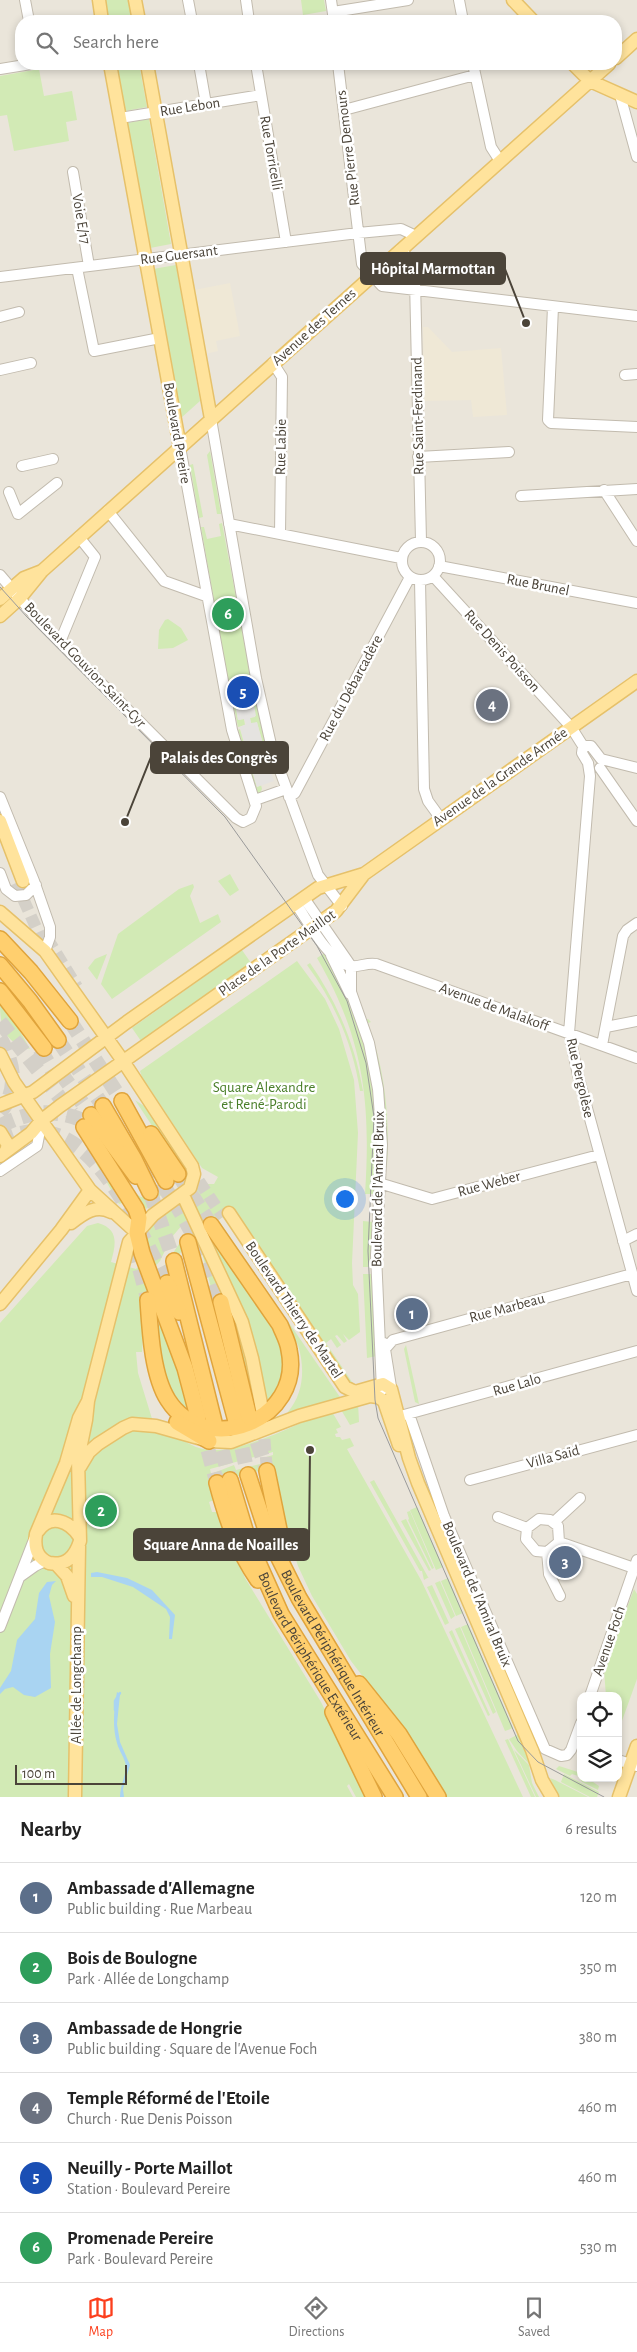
<!DOCTYPE html>
<meta charset="utf-8">
<style>
:root{--surface:#fff;--page:#f2f2f2;--text:#222;--muted:#767676;--line:#e0e0e0;--accent:#fc3f1d}
body{margin:0;font-family:"Alegreya Sans",sans-serif;background:var(--page);color:var(--text)}
.controls{position:absolute;right:15px;bottom:15px;display:grid;overflow:hidden;border-radius:10px;box-shadow:0 2px 8px #0003}
.controls button{width:45px;height:45px;display:grid;place-items:center;padding:0;border:0;border-bottom:1px solid var(--line);background:var(--surface);color:var(--text);font:25px sans-serif}
.scale{position:absolute;left:15px;bottom:12px;width:112px;box-sizing:border-box;padding-left:5px;border:2px solid #4b4439;border-top:0;font-size:14px;line-height:18px;white-space:nowrap;color:#4b4439;-webkit-text-stroke:4px #fff;paint-order:stroke}
.you{position:absolute;left:344px;top:1198px;width:18px;height:18px;margin:-12px;border:4px solid #fff;border-radius:50%;background:#1a73e8;box-shadow:0 0 0 8px #1a73e833}
.badge{display:grid;place-items:center;width:32px;height:32px;border-radius:50%;background:var(--accent);color:#fff;font-size:16px;font-weight:700}
.pin{position:absolute;translate:-50% -50%;border:2px solid #fff;box-shadow:0 1px 5px #0006}
.list{margin:0;padding:0;list-style:none}
h2{display:flex;justify-content:space-between;align-items:center;height:65px;margin:0;padding:0 20px;font-size:21px}
h2 small{font-size:16px;font-weight:400;color:var(--muted)}
.list li{display:grid;grid-template-columns:32px 1fr auto;gap:15px;align-items:center;box-sizing:border-box;height:70px;padding:0 20px;border-top:1px solid var(--line)}
.list b{display:block;font-size:19px;white-space:nowrap}
.list p{margin:0;font-size:16px;white-space:nowrap;color:var(--muted)}
.list em{font-size:16px;font-style:normal;color:var(--muted)}
.icon{flex:none;width:28px;height:28px;fill:none;stroke:currentColor;stroke-width:2;stroke-linecap:round;stroke-linejoin:round}
.map{position:relative;flex:none;width:637px;height:1797px;overflow:hidden}
.search{position:absolute;background:var(--surface);box-shadow:0 2px 8px #0003;left:15px;right:15px;top:15px;height:55px;display:flex;align-items:center;gap:12px;box-sizing:border-box;padding:0 18px;border-radius:20px;color:var(--muted);font-size:19px}
.sheet{height:485px;background:var(--surface)}
nav{display:flex;justify-content:space-around;align-items:center;box-sizing:border-box;height:70px;border-top:1px solid var(--line);background:var(--surface);font-size:14px;color:var(--muted)}
nav a{display:grid;justify-items:center;gap:2px}
nav .on{color:var(--accent)}
.map>svg:first-child{display:block}
.residential{fill:#eae5da;fill-rule:evenodd}
.education{fill:#efe8d6}
.green{fill:#d2eab5;fill-rule:evenodd}
.parking{fill:#e5e3e0}
.water{fill:#a9d4f2}
.lines{fill:none;stroke-linecap:round;stroke-linejoin:round}
.stream{stroke:#a9d4f2;stroke-width:2.5}
.major-tunnel{stroke:#d4d0c8;stroke-width:12;stroke-dasharray:12 6;stroke-linecap:butt}
.highway-tunnel{stroke:#d4d0c8;stroke-width:15;stroke-dasharray:15 8;stroke-linecap:butt}
.minor-casing{stroke:#c2bbae;stroke-width:12}
.major-casing{stroke:#e6c16a;stroke-width:15}
.highway-casing{stroke:#e0a43c;stroke-width:18}
.minor{stroke:#fff;stroke-width:10}
.major{stroke:#ffe39c;stroke-width:12}
.highway{stroke:#ffcf6e;stroke-width:15}
.tram{stroke:#9a9a9a;stroke-width:1}
.labels{text-anchor:middle;dominant-baseline:central;stroke-width:5;stroke-linejoin:round;paint-order:stroke}
.street-label{font-size:15px;fill:#4b4439;stroke:#fff}
.park-label{font-size:15px;fill:#4a7f2a;stroke:#fff}
.leader{fill:none;stroke:#4b4439;stroke-width:2}
.callout-dot{fill:#4b4439;stroke:#fff;stroke-width:2}
.callout{fill:#4b4439;stroke:#4b4439;stroke-width:2}
.callout-label{font-size:16px;text-anchor:middle;font-weight:bold;fill:#fff}
</style>
<div class="map">
<svg width="637" height="1797" viewBox="0 0 637 1797">
<rect width="100%" height="100%" fill="#f6f3ec"/>
<path class="residential" d="M0,0H637V1797H0ZM21,21H616V64H21ZM581,1696H618V1778H581Z"/>
<path class="education" d="M230,283L240,336L216,341L218,351L205,354L194,290Z
M423,327H428L452,352L501,348L507,415L473,417L471,400L424,401Z"/>
<path class="green" d="M105,0H128L132,21H109Z
M301,0H324L326,11L303,15Z
M116,64H139L147,107L125,111Z
M39,69L44,96L72,91L77,120L66,122L69,141L14,151L7,115L0,116V76Z
M149,119L171,244L150,248L127,123Z
M176,265L200,401L181,418L153,269Z
M210,451L221,514H217L207,455Z
M193,464L203,517L199,518L190,465Z
M222,523L251,677L241,690L228,681L201,527H204L207,539L221,536L219,524Z
M168,619L181,628L188,640L173,648L158,649L159,630L165,620Z
M252,684L267,750H265L257,723L251,724L250,718L255,717L251,693L247,694L246,690Z
M230,688L237,691L238,696L234,697L238,720L244,719L245,725L238,727Z
M240,729L248,757L254,756L255,762L250,764L257,787L261,785L262,789L260,793H257L238,730Z
M230,874L239,890L230,896L218,881Z
M193,884L194,887L190,896L200,923L218,914L221,922L112,999L101,984L118,934L179,889Z
M242,950L251,963L141,1041L132,1028Z
M326,952C356,1013 377,1068 378,1137C378,1156 376,1175 375,1194H365C371,1102 364,1039 317,958Z
M107,954L97,980L88,968L95,959Z
M297,961L325,999L339,1029L354,1080L358,1133L352,1263L353,1285L358,1294L360,1332L349,1340L343,1334L347,1341L344,1343L337,1335L335,1336L341,1345L337,1348L331,1339L326,1343L356,1388L351,1387L232,1211L205,1229C196,1210 190,1204 199,1184H214L218,1177L202,1168L142,1077L140,1071Z
M310,963C337,1002 355,1044 363,1091H360C353,1045 335,1003 307,965Z
M0,1002L13,1019L30,1049C3,1042 0,1026 0,1002Z
M368,1019L371,1022L368,1023C385,1070 390,1117 387,1167H384L365,1020Z
M135,1100L144,1106L185,1166V1173L146,1209L135,1193L141,1197H147L177,1177L180,1168Z
M81,1134L125,1202L119,1204L81,1137Z
M179,1204H181L189,1217L171,1238L160,1261L152,1270C141,1233 147,1224 179,1204Z
M219,1221L342,1400L289,1414L288,1412C304,1393 305,1368 298,1345L217,1223Z
M363,1221L373,1222V1267H363Z
M98,1223C119,1229 116,1244 111,1262L136,1269L139,1266L154,1300L144,1321L142,1352H136L138,1373L153,1422C167,1430 182,1441 196,1447C231,1461 297,1423 331,1410L341,1427L336,1429L338,1433L335,1434L336,1437H340L342,1440L350,1438L354,1446L347,1449L421,1580L523,1797H445L393,1716L351,1661L312,1596L298,1566L287,1531L275,1467L210,1483L214,1500L209,1502L212,1512H217L245,1578L321,1702L368,1797H356L349,1784L347,1786L353,1797H0V1323L87,1226ZM273,1452V1455L263,1458L264,1463L236,1470L234,1465L211,1474L210,1469Z
M192,1224L197,1235C177,1251 170,1270 165,1295L158,1276Z
M206,1231L274,1328L283,1348V1372L277,1391L267,1404L258,1357L252,1385L247,1386L223,1286L218,1315L198,1237Z
M363,1274H373L377,1356L367,1358Z
M162,1324L182,1376L192,1413C161,1387 163,1363 157,1325Z
M406,1345L419,1404L415,1402L404,1349Z
M358,1403L359,1422L350,1425L340,1408Z
M374,1480L428,1577H429L424,1580L422,1571H420L370,1482Z
M417,1507L443,1567L436,1570L410,1510Z
M410,1511L434,1568L432,1569L408,1520L409,1519L407,1512Z
M406,1519L431,1570L429,1571L401,1521Z
M448,1578L463,1613L456,1616L441,1581Z
M440,1581L455,1616L451,1619L435,1583Z
M432,1585L449,1623L445,1625L427,1587Z
M634,1589L637,1594V1679L618,1732V1696H606L604,1670Z
M468,1624L513,1728L505,1731L461,1627Z
M460,1627L496,1712L493,1714L455,1629Z
M452,1630L490,1715L488,1716L449,1632Z
M521,1733L530,1765L517,1751L509,1739Z
M508,1739L535,1797H531L505,1740Z
M514,1750L529,1765L532,1783L539,1797H536Z
M559,1766L581,1773V1778H595L593,1782L599,1786L598,1790L582,1782L578,1776L572,1774L570,1776L556,1769Z
M564,1774L599,1792L597,1797H590L561,1782Z
M550,1778L555,1780L588,1797H559Z"/>
<path class="parking" d="M252,693L256,716L250,718L251,723L257,722L265,752L259,755L262,760L267,759L274,781L257,787L250,764L256,761L253,756L248,757L240,727L246,724L244,719L238,720L234,697Z"/>
<path class="water" d="M97,1572L127,1578L152,1590L175,1615L172,1639H169L170,1617L166,1609L133,1587L102,1577H91V1573Z
M56,1581L52,1585L49,1596L55,1622L50,1654L51,1688L35,1697L24,1695L13,1687L5,1689L0,1694V1688L11,1671L17,1640L35,1619L39,1593L47,1582Z
M117,1692L120,1694L117,1724L120,1742L130,1765L123,1789L124,1797H120C120,1786 126,1775 126,1766C125,1758 119,1751 117,1743C112,1726 114,1708 117,1692Z"/>
<g class="lines">
<path class="stream" d="M115,1710V1701L120,1693"/>
<path class="major-tunnel" d="M16,883L47,952
M47,938L77,987
M189,1166L223,1217
M263,1421L267,1471"/>
<path class="highway-tunnel" d="M70,1021L122,1101
M0,1022L72,1113
M0,1038C13,1061 20,1090 0,1112
M58,1040L103,1106
M40,1049L61,1086
M60,1072L91,1115
M0,1126C38,1107 62,1109 100,1128
M0,1142C85,1093 136,1227 167,1283
M129,1149C175,1189 201,1246 221,1302
M178,1174L211,1225
M150,1192L174,1261
M134,1247L148,1300
M250,1420L267,1471
M237,1426L248,1475
M202,1428L217,1483
M216,1428L230,1480"/>
<g class="minor-casing">
<path id="minor" d="M25,0L29,21
M188,0L192,21
M246,0L249,21
M331,0L334,21
M459,0L463,21
M333,12L408,0
M199,64L206,104
M256,64L286,242
M338,64L362,264L382,286L637,316
M473,64L491,147L500,161
M0,69L31,64
M620,95L637,157
M344,110L475,75
M120,118L261,95
M73,172L89,266
M400,250L412,261L415,281L421,541
M77,268L94,351L160,338
M0,277L358,233L401,229L416,236
M553,307L548,420L551,423L637,427
M0,317L19,312
M273,363L282,377L280,534
M0,370L31,363
M625,375L637,374
M211,419L256,678L272,749L318,875L342,906
M418,457L509,452
M22,466L53,459
M604,490L637,541
M9,492L18,514L57,483
M521,496L637,489
M108,511L164,581L206,596
M229,524L401,558
M402 561a19 19 0 1 1 38 0a19 19 0 1 1-38 0Z
M439,566L637,603
M0,575L41,623L236,818L243,822L251,818L256,806L232,730L180,447
M433,576L571,727L583,746L582,753L588,763L590,776L569,1033L578,1075L637,1291
M420,580L424,789L428,801L441,819
M60,642L95,557L79,537
M583,746H591L601,759
M601,759L637,768
M600,768L637,821
M0,797L34,881L50,927V937L45,951
M289,797L295,793L410,577
M255,800L286,789
M0,873L6,889L15,896L26,895L36,885
M304,898L351,966V992L369,1043L378,1089L382,1145L376,1255L382,1390
M296,904C308,921 328,960 349,966C358,968 367,962 376,964L637,1058
M331,955L350,994
M606,1027L637,1021
M602,1045L623,936L627,930L637,923
M0,1171L37,1146L42,1120
M379,1183L432,1199L599,1155
M623,1241L637,1234
M384,1343L392,1393
M385,1349L393,1340L632,1274
M409,1414L444,1516L545,1749L561,1756L567,1755L571,1750L581,1723
M404,1415L637,1351
M470,1480L637,1435
M498,1517L527,1528
M554,1522L580,1498
M559,1542L547,1552L536,1551L526,1539L527,1528L539,1519L550,1520L558,1526L559,1542L634,1568
M547,1552L549,1574L560,1596
M21,1576L35,1566L45,1561
M0,1627L35,1537
M590,1696L637,1560
M618,1760L637,1766"/>
</g>
<g class="major-casing">
<path id="major" d="M99,0L102,21
M135,0L139,21
M513,0L533,21
M616,58L637,39
M110,64L180,447
M147,64L211,419
M573,64L590,81L637,102
M0,599L24,578L42,571
M0,616L20,598L42,571L609,64
M0,821L23,881
M0,912L45,951L123,1061L192,1166L194,1174L190,1188L153,1215L129,1242L88,1401L79,1418L66,1463L36,1534C34,1547 36,1557 49,1563C66,1566 75,1557 80,1541L78,1459L86,1420L88,1401
M0,1054L14,1082L90,1190L137,1233
M0,1105L33,1092L127,1022L318,888L364,874
M0,1132L8,1145L6,1151
M0,1156L31,1133L42,1120L60,1106L336,911L364,874L637,681
M183,1195L242,1322L252,1358L262,1409
M229,1213L345,1387L355,1392L383,1384L391,1389L409,1458L418,1483L532,1750L542,1780L552,1797
M71,1223C84,1213 96,1204 111,1212
M0,1304L61,1230L90,1190
M80,1467L89,1452L98,1444L123,1428L132,1424L156,1426L209,1441L231,1442L299,1416L370,1396L378,1397L384,1401L399,1445
M38,1531C50,1513 69,1521 79,1536
M56,1564L67,1576L74,1596
M75,1797L79,1546
M619,1797L637,1746"/>
</g>
<g class="highway-casing">
<g id="highway">
<path d="M0,939L31,972L70,1021"/>
<path d="M0,965L30,1001L58,1040"/>
<path d="M0,991L44,1048"/>
<path d="M122,1101L166,1181"/>
<path d="M103,1106L134,1159L150,1192"/>
<path d="M91,1115L136,1176"/>
<path d="M84,1127L136,1209L139,1218L137,1233L142,1253L185,1368L198,1417"/>
<path d="M151,1134L178,1174"/>
<path d="M188,1242L236,1421"/>
<path d="M174,1261L214,1422"/>
<path d="M167,1283L179,1312"/>
<path d="M148,1300C150,1329 152,1375 168,1400C206,1459 304,1420 289,1350C288,1341 283,1333 280,1325L211,1225"/>
<path d="M221,1302L249,1417"/>
<path d="M177,1422L209,1441"/>
<path d="M267,1471L284,1554"/>
<path id="s1" d="M248,1475L268,1536L299,1598L419,1797"/>
<path id="s2" d="M230,1480L248,1540L281,1614L395,1797"/>
<path d="M217,1483C226,1517 237,1550 258,1580"/>
<path d="M359,1684L399,1734L438,1797"/>
<path d="M333,1712L374,1797"/>
</g>
</g>
<use href="#minor" class="minor"/>
<use href="#major" class="major"/>
<use href="#highway" class="highway"/>
<path class="tram" d="M0,587L27,617L225,817L317,946L347,1001L366,1063L374,1117L368,1251L375,1400L378,1418L518,1741L538,1762L604,1797"/>
</g>
<g class="labels">
<g class="street-label">
<text transform="translate(190 107) rotate(-9)">Rue Lebon</text>
<text transform="translate(348 148) rotate(-97)">Rue Pierre Demours</text>
<text transform="translate(271 153) rotate(80)">Rue Torricelli</text>
<text transform="translate(81 219) rotate(80)">Voie E/17</text>
<text transform="translate(179 255) rotate(-7)">Rue Guersant</text>
<text transform="translate(314 327) rotate(-42)">Avenue des Ternes</text>
<text transform="translate(418 416) rotate(-91)">Rue Saint-Ferdinand</text>
<text transform="translate(177 433) rotate(80)">Boulevard Pereire</text>
<text transform="translate(281 447) rotate(-89)">Rue Labie</text>
<text transform="translate(538 585) rotate(11)">Rue Brunel</text>
<text transform="translate(502 651) rotate(48)">Rue Denis Poisson</text>
<text transform="translate(85 665) rotate(46)">Boulevard Gouvion-Saint-Cyr</text>
<text transform="translate(351 688) rotate(-62)">Rue du Débarcadère</text>
<text transform="translate(500 777) rotate(-35)">Avenue de la Grande Armée</text>
<text transform="translate(277 953) rotate(-35)">Place de la Porte Maillot</text>
<text transform="translate(494 1007) rotate(20)">Avenue de Malakoff</text>
<text transform="translate(580 1078) rotate(77)">Rue Pergolèse</text>
<text transform="translate(489 1184) rotate(-15)">Rue Weber</text>
<text transform="translate(378 1189) rotate(-89)">Boulevard de l'Amiral Bruix</text>
<text transform="translate(507 1308) rotate(-15)">Rue Marbeau</text>
<text transform="translate(294 1310) rotate(56)">Boulevard Thierry de Martel</text>
<text transform="translate(517 1385) rotate(-16)">Rue Lalo</text>
<text transform="translate(553 1457) rotate(-15)">Villa Saïd</text>
<text transform="translate(477 1594) rotate(67)">Boulevard de l'Amiral Bruix</text>
<text transform="translate(609 1641) rotate(-71)">Avenue Foch</text>
<text stroke="none"><textPath href="#s1" startOffset="198">Boulevard Périphérique Intérieur</textPath></text>
<text stroke="none"><textPath href="#s2" startOffset="195">Boulevard Périphérique Extérieur</textPath></text>
<text transform="translate(76 1685) rotate(-90)">Allée de Longchamp</text>
</g>
<g class="park-label">
<text x="264" y="1087">Square Alexandre<tspan x="264" dy="17">et René-Parodi</tspan></text>
</g>
</g>
<path class="leader" d="M526 323L505 269M125 822L151 757M310 1450L309 1544"/>
<g class="callout-dot">
<circle cx="526" cy="323" r="5"/>
<circle cx="125" cy="822" r="5"/>
<circle cx="310" cy="1450" r="5"/>
</g>
<g class="callout">
<rect x="361" y="253" width="144" height="31" rx="5"/>
<rect x="151" y="742" width="137" height="31" rx="5"/>
<rect x="134" y="1529" width="175" height="31" rx="5"/>
</g>
<g class="callout-label">
<text x="433" y="274">Hôpital Marmottan</text>
<text x="219" y="763">Palais des Congrès</text>
<text x="221" y="1550">Square Anna de Noailles</text>
</g>
</svg>
<div class="controls">
<button><svg class="icon" aria-label="locate" viewBox="0 0 24 24"><circle cx="12" cy="12" r="6"/><path d="M12 2v4M12 18v4M2 12h4M18 12h4"/></svg></button>
<button><svg class="icon" aria-label="layers" viewBox="0 0 24 24"><path d="M12 4l9 5-9 5-9-5zM3 14l9 5 9-5"/></svg></button>
</div>
<div class="scale">100 m</div>
<div class="you"></div>
<div class="pin badge" style="left:412px;top:1314px;background:#5c6f8a">1</div>
<div class="pin badge" style="left:101px;top:1511px;background:#2e9e5b">2</div>
<div class="pin badge" style="left:565px;top:1562px;background:#5c6f8a">3</div>
<div class="pin badge" style="left:492px;top:705px;background:#6b7280">4</div>
<div class="pin badge" style="left:243px;top:692px;background:#1a4fb4">5</div>
<div class="pin badge" style="left:228px;top:614px;background:#2e9e5b">6</div>
<div class="search"><svg class="icon" aria-label="search" viewBox="0 0 24 24"><circle cx="10" cy="10" r="6"/><path d="M15 15l6 6"/></svg>Search here</div>
</div>
<section class="sheet">
<h2>Nearby<small>6 results</small></h2>
<ul class="list">
<li><span class="badge" style="background:#5c6f8a">1</span><div><b>Ambassade d'Allemagne</b><p>Public building · Rue Marbeau</p></div><em>120 m</em></li>
<li><span class="badge" style="background:#2e9e5b">2</span><div><b>Bois de Boulogne</b><p>Park · Allée de Longchamp</p></div><em>350 m</em></li>
<li><span class="badge" style="background:#5c6f8a">3</span><div><b>Ambassade de Hongrie</b><p>Public building · Square de l'Avenue Foch</p></div><em>380 m</em></li>
<li><span class="badge" style="background:#6b7280">4</span><div><b>Temple Réformé de l'Etoile</b><p>Church · Rue Denis Poisson</p></div><em>460 m</em></li>
<li><span class="badge" style="background:#1a4fb4">5</span><div><b>Neuilly - Porte Maillot</b><p>Station · Boulevard Pereire</p></div><em>460 m</em></li>
<li><span class="badge" style="background:#2e9e5b">6</span><div><b>Promenade Pereire</b><p>Park · Boulevard Pereire</p></div><em>530 m</em></li>
</ul>
</section>
<nav>
<a class="on"><svg class="icon" aria-label="map" viewBox="0 0 24 24"><path d="M3 6l6-2 6 2 6-2v14l-6 2-6-2-6 2zM9 4v14M15 6v14"/></svg>Map</a>
<a><svg class="icon" aria-label="directions" viewBox="0 0 24 24"><path d="M12 3l9 9-9 9-9-9zM9 14v-3h6M13 9l2 2-2 2"/></svg>Directions</a>
<a><svg class="icon" aria-label="saved" viewBox="0 0 24 24"><path d="M7 4h10v16l-5-4-5 4z"/></svg>Saved</a>
</nav>
